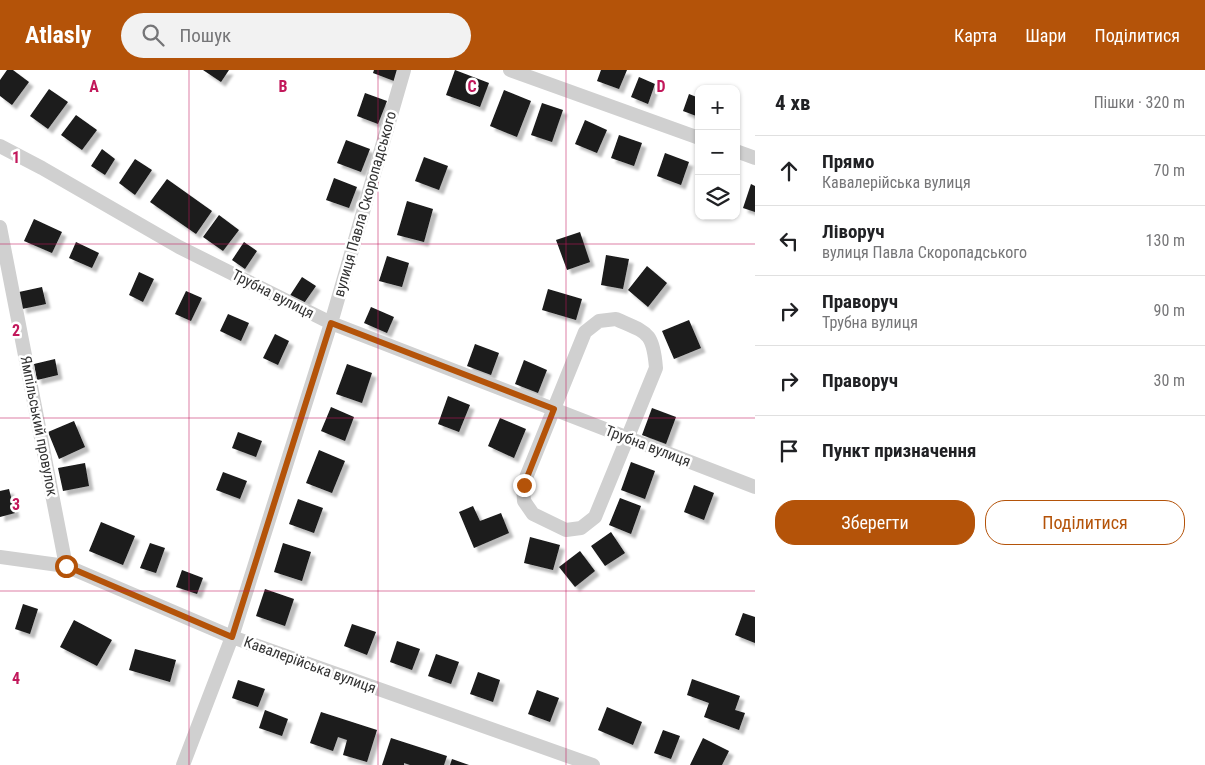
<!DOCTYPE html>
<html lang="uk">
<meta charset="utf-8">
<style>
:root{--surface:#fff;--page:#f2f2f2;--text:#202124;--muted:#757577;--line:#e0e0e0;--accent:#b45309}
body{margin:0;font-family:"Roboto Condensed",sans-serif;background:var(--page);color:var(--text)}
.controls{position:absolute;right:15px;top:15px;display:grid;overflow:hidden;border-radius:10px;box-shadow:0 1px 4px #0004}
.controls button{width:45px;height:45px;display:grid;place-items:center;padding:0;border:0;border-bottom:1px solid var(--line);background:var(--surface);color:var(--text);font:25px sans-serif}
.stop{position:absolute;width:15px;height:15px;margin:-11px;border:4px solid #b45309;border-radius:50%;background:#fff}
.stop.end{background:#b45309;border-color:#fff;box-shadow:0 1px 5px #0008}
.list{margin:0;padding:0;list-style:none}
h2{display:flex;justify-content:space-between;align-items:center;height:65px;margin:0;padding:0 20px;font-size:21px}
h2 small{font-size:16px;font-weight:400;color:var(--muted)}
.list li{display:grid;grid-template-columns:32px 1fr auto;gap:15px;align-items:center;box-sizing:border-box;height:70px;padding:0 20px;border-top:1px solid var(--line)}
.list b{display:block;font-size:19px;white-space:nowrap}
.list p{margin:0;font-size:16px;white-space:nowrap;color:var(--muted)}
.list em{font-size:16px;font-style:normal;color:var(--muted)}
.actions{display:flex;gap:10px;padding:15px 20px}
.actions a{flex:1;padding:11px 0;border:1px solid var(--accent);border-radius:20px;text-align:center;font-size:18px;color:var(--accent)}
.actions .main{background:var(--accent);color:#fff}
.icon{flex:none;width:28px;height:28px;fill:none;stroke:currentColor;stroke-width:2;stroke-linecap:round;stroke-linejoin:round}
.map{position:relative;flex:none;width:755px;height:695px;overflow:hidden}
header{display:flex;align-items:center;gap:30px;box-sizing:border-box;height:70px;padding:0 25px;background:var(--accent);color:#fff}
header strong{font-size:24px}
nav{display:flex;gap:28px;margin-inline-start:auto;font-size:18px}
.search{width:350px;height:45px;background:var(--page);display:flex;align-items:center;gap:12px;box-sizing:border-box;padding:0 18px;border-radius:28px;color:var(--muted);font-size:19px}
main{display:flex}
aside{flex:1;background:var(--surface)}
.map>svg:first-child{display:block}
.building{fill:#1a1a1a;filter:url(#shadow)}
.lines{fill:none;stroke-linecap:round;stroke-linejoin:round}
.minor{stroke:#d0d0d0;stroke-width:14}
.route{stroke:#b45309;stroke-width:6}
.grid{fill:none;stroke:#c2185b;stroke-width:1;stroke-opacity:0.55}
.labels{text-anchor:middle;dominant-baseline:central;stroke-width:5;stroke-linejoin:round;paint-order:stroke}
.street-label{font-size:15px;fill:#333;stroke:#fff}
.grid-label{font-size:16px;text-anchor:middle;font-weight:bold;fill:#c2185b;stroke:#fff;stroke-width:5;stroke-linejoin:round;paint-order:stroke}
</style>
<header>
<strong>Atlasly</strong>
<div class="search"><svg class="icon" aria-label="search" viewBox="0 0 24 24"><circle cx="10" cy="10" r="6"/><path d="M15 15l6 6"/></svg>Пошук</div>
<nav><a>Карта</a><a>Шари</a><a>Поділитися</a></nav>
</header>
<main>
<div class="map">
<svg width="755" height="695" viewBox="0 0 755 695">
<defs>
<filter id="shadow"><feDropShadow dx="4.5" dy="4.5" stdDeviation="1" flood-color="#0004"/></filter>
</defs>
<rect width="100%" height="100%" fill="#fff"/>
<path class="building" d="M7,0H13L29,12L12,35L0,26V10Z
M203,0H229L221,12Z
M374,0H398L394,11L373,3Z
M455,0L489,13L480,37L446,25Z
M601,0H627L619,19L597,11Z
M639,7L655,14L648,34L631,27Z
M49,19L68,32L48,59L30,46Z
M504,20L531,31L517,67L490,56Z
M365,23L387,31L378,54L357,46Z
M689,24L699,28V47L683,41Z
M542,33L563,40L552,72L531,65Z
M76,45L97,60L82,80L61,65Z
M585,50L607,60L597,83L575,74Z
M619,65L642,73L634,96L611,88Z
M346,70L370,79L361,102L337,93Z
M102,79L115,89L105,105L91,96Z
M665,83L689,92L681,115L657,106Z
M424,87L448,96L439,120L415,111Z
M135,89L152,100L135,125L119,113Z
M334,108L357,117L349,138L326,130Z
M167,109L212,141L196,164L150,132Z
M751,114L755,116V142L743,138Z
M407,131L433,139L424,172L397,165Z
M219,145L239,160L223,181L203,167Z
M34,149L62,162L52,183L24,171Z
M580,162L590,192L567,200L556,170Z
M76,172L99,183L92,198L69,188Z
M244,172L257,181L245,199L232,190Z
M606,185L629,189L623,219L601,215Z
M387,186L409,193L402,217L379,211Z
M647,196L667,213L648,237L628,220Z
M139,202L154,209L143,232L129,225Z
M302,207L316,216L302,236L289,227Z
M42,217L46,234L22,239L19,222Z
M548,219L582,229L576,250L542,240Z
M186,221L202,228L191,251L175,244Z
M371,237L394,247L387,263L364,253Z
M228,244L249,253L241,271L220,261Z
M689,250L701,278L674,289L662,261Z
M275,264L289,271L278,295L263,288Z
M475,274L499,283L491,305L467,296Z
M55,289L58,305L37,310L34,294Z
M524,290L547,300L538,323L515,314Z
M347,294L372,303L362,333L336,324Z
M448,326L470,335L459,362L438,354Z
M331,337L354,347L345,371L321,361Z
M652,338L676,347L666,374L642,365Z
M500,348L526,359L514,388L488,376Z
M74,351L85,377L59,389L48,362Z
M238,362L262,371L256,387L232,378Z
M319,380L345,391L332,423L306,413Z
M631,392L655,401L645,429L621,420Z
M85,393L89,416L63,421L58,398Z
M223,402L247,411L240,429L216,420Z
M694,415L714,423L704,450L684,442Z
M9,419L15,443L0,447V421Z
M620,428L641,436L631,464L609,455Z
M298,429L323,438L314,463L289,454Z
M473,436L480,451L501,443L509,463L474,478L459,442Z
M101,452L135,466L123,495L89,481Z
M611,462L625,483L605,496L591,476Z
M530,467L560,475L553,500L524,493Z
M150,473L165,478L156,503L140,498Z
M283,473L311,482L302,511L274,502Z
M580,481L595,501L575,517L559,497Z
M182,500L203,508L197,524L176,517Z
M265,519L294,529L285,556L256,546Z
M23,534L38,539L30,564L15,559Z
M743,543L755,547V573L735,565Z
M74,550L112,570L97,596L60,577Z
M352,554L376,562L367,585L344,576Z
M397,571L420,579L412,600L390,592Z
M135,579L176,590L170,612L129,600Z
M436,584L459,592L451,614L428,606Z
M478,602L500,610L493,632L470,624Z
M692,609L740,626L735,640L745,643L739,660L704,647L709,633L687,625Z
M238,610L265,619L258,637L232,628Z
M537,620L559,628L550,652L528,644Z
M607,637L642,652L633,675L598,660Z
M265,640L288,649L282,666L259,658Z
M321,642L377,660L367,692L343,685L347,670L338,667L333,681L310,673Z
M663,660L680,666L671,689L654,683Z
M391,668L447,686L444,695H410L404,693V695H382Z
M703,668L729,681L722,695H690Z
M452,689L469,695H450Z"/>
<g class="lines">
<path class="minor" d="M510,0L699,68
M0,76L42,98L179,177L331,253L755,417
M736,81L755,88
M0,157L66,496
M616,249C647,263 653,261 656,298L595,447L581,458L566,460L533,444L524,431L523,415L585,262L599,251Z
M0,487L66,496L232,567L593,695
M183,695L232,567L331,253L404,0"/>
</g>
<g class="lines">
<path class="route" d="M66,496L232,567L331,253L554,339L524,415"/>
</g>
<path class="grid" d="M189,0V695M378,0V695M566,0V695M0,174H755M0,348H755M0,521H755"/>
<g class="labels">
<g class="street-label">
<text transform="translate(365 134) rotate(-74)">вулиця Павла Скоропадського</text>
<text transform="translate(273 224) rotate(27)">Трубна вулиця</text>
<text transform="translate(39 356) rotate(79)">Ямпільський провулок</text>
<text transform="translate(648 376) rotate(21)">Трубна вулиця</text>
<text transform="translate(310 595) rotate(20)">Кавалерійська вулиця</text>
</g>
</g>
<g class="grid-label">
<text x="94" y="22">A</text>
<text x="283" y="22">B</text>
<text x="472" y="22">C</text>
<text x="661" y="22">D</text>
<text x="16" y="93">1</text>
<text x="16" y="266">2</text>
<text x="16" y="440">3</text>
<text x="16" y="614">4</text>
</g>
</svg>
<div class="controls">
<button>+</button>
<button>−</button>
<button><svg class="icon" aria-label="layers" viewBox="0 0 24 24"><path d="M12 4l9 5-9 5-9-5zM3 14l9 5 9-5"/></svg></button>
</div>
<div class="stop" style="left:66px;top:496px"></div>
<div class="stop end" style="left:524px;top:415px"></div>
</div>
<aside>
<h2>4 хв<small>Пішки · 320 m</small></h2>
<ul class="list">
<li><svg class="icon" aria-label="ahead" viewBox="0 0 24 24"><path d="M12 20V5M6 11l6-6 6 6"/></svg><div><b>Прямо</b><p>Кавалерійська вулиця</p></div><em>70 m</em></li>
<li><svg class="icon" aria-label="left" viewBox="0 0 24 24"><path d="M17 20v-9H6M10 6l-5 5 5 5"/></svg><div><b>Ліворуч</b><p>вулиця Павла Скоропадського</p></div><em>130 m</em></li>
<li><svg class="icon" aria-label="right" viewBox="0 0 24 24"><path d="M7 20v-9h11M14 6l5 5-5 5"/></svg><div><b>Праворуч</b><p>Трубна вулиця</p></div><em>90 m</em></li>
<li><svg class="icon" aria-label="right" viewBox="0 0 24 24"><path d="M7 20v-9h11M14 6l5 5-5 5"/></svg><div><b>Праворуч</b></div><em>30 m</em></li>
<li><svg class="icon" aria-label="arrive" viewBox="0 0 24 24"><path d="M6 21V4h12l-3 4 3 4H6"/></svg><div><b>Пункт призначення</b></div></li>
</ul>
<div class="actions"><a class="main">Зберегти</a><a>Поділитися</a></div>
</aside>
</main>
